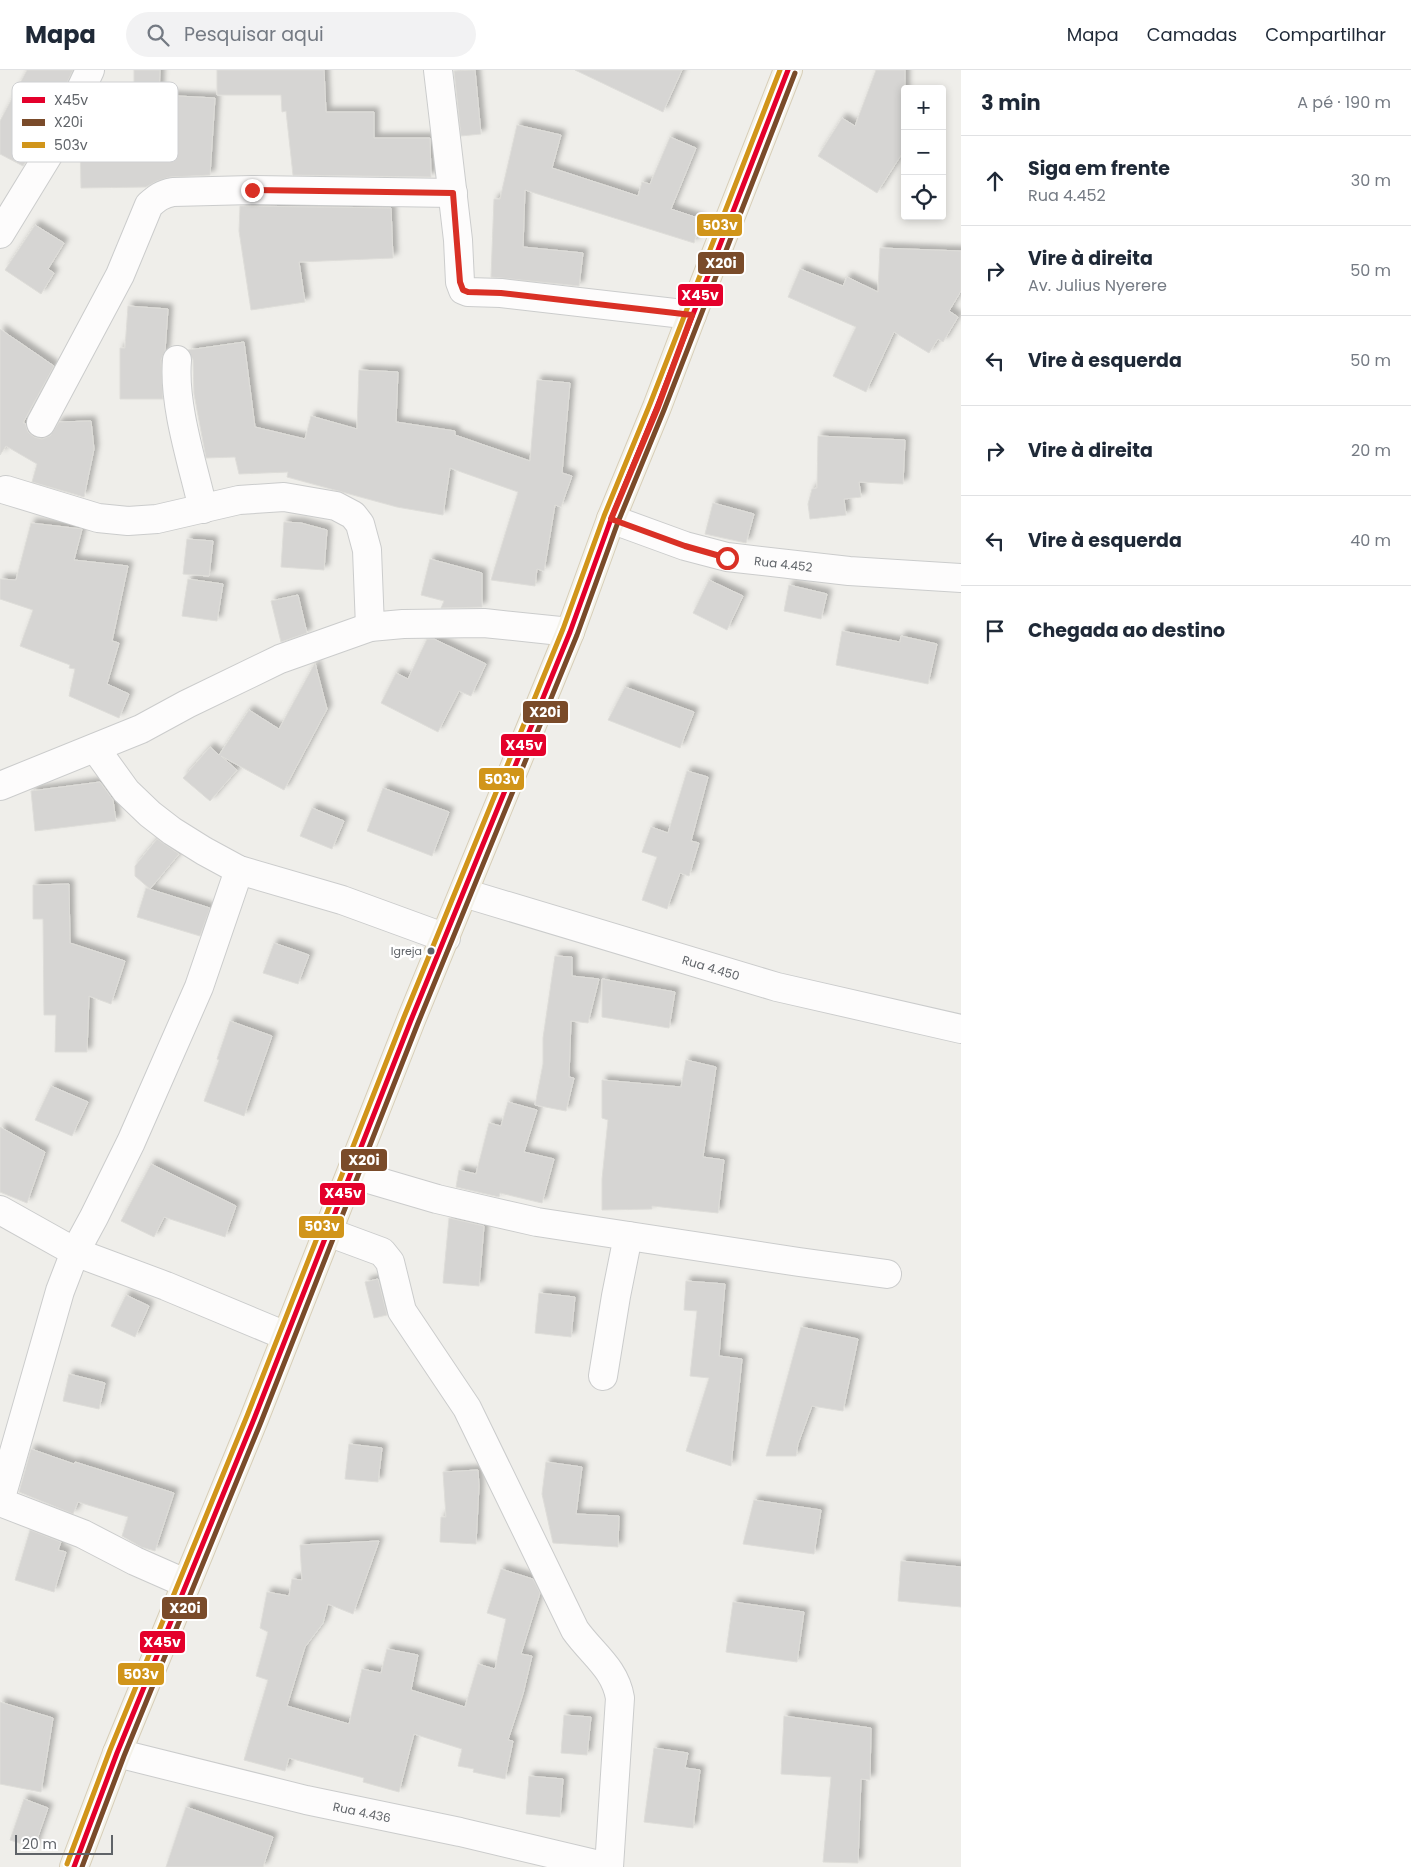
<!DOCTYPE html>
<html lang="pt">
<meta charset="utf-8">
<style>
:root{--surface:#fff;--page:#f2f2f3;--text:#1f2937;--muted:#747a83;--line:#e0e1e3}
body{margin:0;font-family:Poppins,sans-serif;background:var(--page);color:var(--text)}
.controls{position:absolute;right:15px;top:15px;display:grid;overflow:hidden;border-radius:5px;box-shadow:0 2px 8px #0003}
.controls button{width:45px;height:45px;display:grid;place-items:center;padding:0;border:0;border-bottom:1px solid var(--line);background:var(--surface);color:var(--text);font:25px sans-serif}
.scale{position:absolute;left:15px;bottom:12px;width:98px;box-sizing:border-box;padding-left:5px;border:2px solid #5f6368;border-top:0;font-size:14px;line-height:18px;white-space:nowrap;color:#5f6368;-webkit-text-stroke:4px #fff;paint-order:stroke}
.stop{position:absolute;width:15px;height:15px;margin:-11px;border:4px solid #d93025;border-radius:50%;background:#fff}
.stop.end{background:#d93025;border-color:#fff;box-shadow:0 1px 5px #0008}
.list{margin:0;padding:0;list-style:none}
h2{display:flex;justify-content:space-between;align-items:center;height:65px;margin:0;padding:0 20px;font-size:21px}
h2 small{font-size:16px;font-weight:400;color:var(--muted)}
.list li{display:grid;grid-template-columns:32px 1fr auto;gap:15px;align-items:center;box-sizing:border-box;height:90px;padding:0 20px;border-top:1px solid var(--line)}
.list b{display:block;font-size:19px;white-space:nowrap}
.list p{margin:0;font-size:16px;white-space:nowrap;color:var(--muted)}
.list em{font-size:16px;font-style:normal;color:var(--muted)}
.icon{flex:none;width:28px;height:28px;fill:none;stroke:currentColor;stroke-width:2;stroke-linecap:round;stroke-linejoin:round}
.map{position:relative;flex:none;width:961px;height:1797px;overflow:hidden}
header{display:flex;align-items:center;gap:30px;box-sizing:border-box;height:70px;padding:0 25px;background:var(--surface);border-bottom:1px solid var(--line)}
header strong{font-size:24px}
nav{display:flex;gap:28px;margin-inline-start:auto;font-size:18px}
.search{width:350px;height:45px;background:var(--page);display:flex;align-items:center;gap:12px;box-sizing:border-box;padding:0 18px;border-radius:28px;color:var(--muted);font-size:19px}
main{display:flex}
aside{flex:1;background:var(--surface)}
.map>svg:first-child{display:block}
.building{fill:#d6d5d3;stroke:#deddd9;filter:url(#shadow)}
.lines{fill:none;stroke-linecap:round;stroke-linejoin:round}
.minor-casing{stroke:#cbcccc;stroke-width:30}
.major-casing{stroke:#d7ceb8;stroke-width:30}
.minor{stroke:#fdfcfc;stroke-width:28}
.major{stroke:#f4f2e9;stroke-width:28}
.bus-1-casing{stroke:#fff;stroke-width:9}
.bus-2-casing{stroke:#fff;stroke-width:9}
.bus-3-casing{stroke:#fff;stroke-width:9}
.bus-1{stroke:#e4002b;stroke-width:5}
.bus-2{stroke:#7a4b2a;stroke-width:5}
.bus-3{stroke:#d1951a;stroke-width:5}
.route{stroke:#d93025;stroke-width:6}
.bus-dot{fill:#5f6368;stroke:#fff;stroke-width:2}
.labels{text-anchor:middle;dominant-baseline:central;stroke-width:5;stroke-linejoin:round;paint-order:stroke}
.bus-label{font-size:11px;fill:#5f6368;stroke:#fff;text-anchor:end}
.street-label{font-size:12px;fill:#5f6368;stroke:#fff}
.key{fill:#fff;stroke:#cfd0d2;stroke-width:1}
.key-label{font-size:14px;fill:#5f6368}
.line-badge{stroke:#fff;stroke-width:2}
.badge-label{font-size:14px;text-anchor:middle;font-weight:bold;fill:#fff}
</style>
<header>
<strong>Mapa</strong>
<div class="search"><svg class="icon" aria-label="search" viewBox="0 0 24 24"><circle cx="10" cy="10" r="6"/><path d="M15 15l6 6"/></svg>Pesquisar aqui</div>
<nav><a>Mapa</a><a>Camadas</a><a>Compartilhar</a></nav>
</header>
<main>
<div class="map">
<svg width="961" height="1797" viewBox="0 0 961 1797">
<defs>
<filter id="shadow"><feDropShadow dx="4.5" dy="-4.5" stdDeviation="2.5" flood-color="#0004"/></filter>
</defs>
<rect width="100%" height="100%" fill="#efeeea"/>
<path class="building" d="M27,0H73L41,67L23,96L0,84V51Z
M134,0H160L159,25L215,28L210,105L170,107L157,111L146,117L81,118L80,66H134Z
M217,0H324L326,42H374V68H430L431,107L293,105L286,41L282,42L281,25H217Z
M475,0L481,64L461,66L454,1Z
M575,0H682L663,42Z
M876,0H905V79L877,123L818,86L842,48L855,56Z
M517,55L561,65L552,98L638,126L642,112L650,114L670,67L696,78L671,139L701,149L694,173L525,120L523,177L583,183L579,216L491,207L494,129H500Z
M240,136L391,138L393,188L299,192L305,232L251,240L239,161Z
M35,155L64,173L48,199L54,203L41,224L5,200Z
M880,178L961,181V221L949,241L958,247L943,272L938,269L929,283L894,262L866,322L833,306L856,257L788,227L800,199L843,216L847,207L878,222Z
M128,236L168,239L165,281L161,290L163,329H120V278H125Z
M0,259L54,296L23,353H25L28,362L34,367L42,369L50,366L59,352L91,351L94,379L84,427L32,412L37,394L6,376L0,385Z
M244,272L255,357L305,369L311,346L357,359L359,300L398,302L396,352L455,361V365L530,391L537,310L570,313L562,403L572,406L561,437L555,435L544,501L537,499L535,516L491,510L518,422L450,398L443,445L397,437L287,407L288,402L239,404L235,387L206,388L194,324L193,290L188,280Z
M818,366L905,370L903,414L859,412L861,427L844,429L846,445L810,449L808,434L812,419L817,418Z
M713,433L754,444L746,473L705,464Z
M284,452L301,453L327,460L324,500L281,497Z
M31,453L82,459L74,490L128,496L112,571L119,573L107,614L129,624L119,648L69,626L75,599L69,598L70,595L20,576L33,540L0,529V509L16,510Z
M187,469L213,471L209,506L183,504Z
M430,489L482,503V537L441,538L444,531L421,525Z
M188,509L223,514L217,551L182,546Z
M709,510L743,526L727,560L693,543Z
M789,515L827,524L821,549L784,541Z
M298,525L307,563L281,572L271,531Z
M842,561L900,572L901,566L937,574L928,614L836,595Z
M427,569H434L486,594L471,626L459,621L438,662L381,633L396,603L408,609Z
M315,593L327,639L284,720L221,686L237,700L210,731L183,708L210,677L219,685L249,640L279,659Z
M625,617L694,642L680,678L608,650Z
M687,701L708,707L691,771L699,773L689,806L680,803L667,839L642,830L657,787L642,782L651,757L668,763Z
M100,712L113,730L116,751L35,761L31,721Z
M383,718L449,742L432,786L367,761Z
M312,738L344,751L332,779L300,766Z
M157,769L179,784L150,819L135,806V796Z
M69,814L70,873L125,891L111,934L89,926L87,982H55L56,945H44L43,849H33V815Z
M146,818L210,838L200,866L137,847Z
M274,873L309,885L298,914L263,903Z
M555,886L572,887V906L599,909L588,953L571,951L569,1007L574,1008L566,1041L535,1035L543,994V968Z
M602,909L675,922L669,958L602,947Z
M230,951L272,966L244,1046L204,1031L219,990L217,989Z
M686,990L716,997L703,1087L724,1090L718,1143L652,1136V1139L602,1140V1109L608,1050L602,1048V1010L681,1017Z
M51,1016L88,1032L72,1066L35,1050Z
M508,1032L537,1040L524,1082L554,1089L542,1133L500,1123L499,1127L456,1117L459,1100L476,1104L489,1053L501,1056Z
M0,1057L45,1082L27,1133L0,1122Z
M151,1094L236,1136L225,1167L164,1147L154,1167L121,1151Z
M449,1148L484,1156L479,1216L443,1213Z
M378,1209L387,1245L374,1248L365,1212Z
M686,1211L725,1214L719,1286L742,1289L731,1396L686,1381L709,1308L690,1306L697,1241L684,1240Z
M539,1223L575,1227L571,1267L535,1263Z
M126,1225L149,1236L135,1267L111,1256Z
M801,1257L858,1269L843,1341L812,1336L798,1374L796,1386H766Z
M69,1304L105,1313L99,1339L63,1331Z
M349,1374L382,1378L378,1412L345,1409Z
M31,1379L74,1394L75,1392L174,1423L155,1481L141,1477L122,1466L128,1447L78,1432L73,1444L19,1422Z
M546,1392L582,1397L576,1444L619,1446L618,1477L553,1473L542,1424Z
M478,1400L479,1416L476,1474L440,1472L441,1447H446L443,1402Z
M754,1430L821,1440L814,1484L743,1474Z
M30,1460L61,1472L58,1480L66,1482L54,1522L15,1510Z
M379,1471L353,1544L328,1534L323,1553L305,1577L287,1636L349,1654L362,1599L381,1603L387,1579L418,1585L411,1620L465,1637L478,1594L495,1599L506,1549L487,1543L501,1499L533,1509L540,1523L521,1584L532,1586L523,1624L508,1670L513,1671L505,1709L473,1702L474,1699L458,1696L462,1679L414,1664L399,1722L363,1712L364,1708L289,1688L285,1701L244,1690L268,1610L256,1606L268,1562L260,1558L267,1522L289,1526L292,1509L302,1510L300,1475Z
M901,1491L961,1497V1537L898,1531Z
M733,1532L804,1542L797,1592L726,1582Z
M0,1632L53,1648L41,1722L0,1714Z
M564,1645L591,1647L587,1685L561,1683Z
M784,1646L871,1658L870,1710L861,1709L858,1793L823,1792L831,1707L781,1704Z
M654,1678L688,1683L685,1698L700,1700L693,1758L644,1752Z
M529,1706L563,1709L560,1747L526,1744Z
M24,1729L48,1738L34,1778L10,1770Z
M186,1737L273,1767L263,1797H166Z"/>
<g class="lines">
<g class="minor-casing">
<g id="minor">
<path d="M438,0L458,170L460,212L463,220L468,222L501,223L692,245"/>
<path d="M0,164L55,74L90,0"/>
<path d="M177,290C173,335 193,395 203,439"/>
<path d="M41,353L120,205L149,135C157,128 162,124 173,122L252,120L453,123"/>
<path d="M6,420L98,448L128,451L157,449L239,430L284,427L336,436L353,445L360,454L367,480L370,557"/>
<path id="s1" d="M611,449L685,476L727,487L849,501L961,508"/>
<path d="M95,678L126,721L150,744L172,761L204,781L239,800L342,830L446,868"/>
<path d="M0,716L141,659L187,634L280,589L370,557L403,554L484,553L570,562"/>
<path id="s2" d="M464,823L777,917L961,959"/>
<path d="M352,1104L437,1129L537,1152L799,1192L887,1204"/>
<path d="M0,1140L75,1182L166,1216L286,1266"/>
<path d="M328,1162L382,1182L390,1192L402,1241L467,1338L575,1560C592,1584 615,1598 620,1628L609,1797"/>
<path d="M603,1306L616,1226L628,1166"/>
<path d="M0,1431L60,1221L75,1182L94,1147L131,1072L199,917L239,800"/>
<path d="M0,1432L83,1464L135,1491L185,1513"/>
<path id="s3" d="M117,1683L306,1730L460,1762L608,1797"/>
</g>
</g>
<g class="major-casing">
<path id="major" d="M74,1797L117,1683L254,1349L411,950L570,562L611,449L657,337L692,245L788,0"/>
</g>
<use href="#minor" class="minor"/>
<use href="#major" class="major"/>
<g class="bus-1-casing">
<path id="bus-1" d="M74,1797L117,1683L254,1349L411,950L570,562L611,449L657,337L788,0"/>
</g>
<g class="bus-2-casing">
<path id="bus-2" d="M82,1797L124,1686L261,1352L418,953L577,565L618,452L664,340L795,3"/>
</g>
<g class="bus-3-casing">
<path id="bus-3" d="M67,1794L110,1680L247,1346L404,947L563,559L604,446L650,334L780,0"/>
</g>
<use href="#bus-1" class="bus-1"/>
<use href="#bus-2" class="bus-2"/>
<use href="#bus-3" class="bus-3"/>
</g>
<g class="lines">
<path class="route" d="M252,120L453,123L460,212L463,220L468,222L501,223L692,245L658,337L611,449L685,476L727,488"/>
</g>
<circle class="bus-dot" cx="431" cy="881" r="4.5"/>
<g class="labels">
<g class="bus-label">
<text x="422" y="881">Igreja</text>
</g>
<g class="street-label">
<text stroke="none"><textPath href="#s1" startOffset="179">Rua 4.452</textPath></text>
<text stroke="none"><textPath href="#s2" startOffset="258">Rua 4.450</textPath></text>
<text stroke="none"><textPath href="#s3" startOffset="252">Rua 4.436</textPath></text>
</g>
</g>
<rect x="12" y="12" width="166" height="80" rx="8" class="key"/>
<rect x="22" y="27" width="23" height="6" fill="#e4002b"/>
<rect x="22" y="49" width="23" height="7" fill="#7a4b2a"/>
<rect x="22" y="72" width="23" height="6" fill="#d1951a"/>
<g class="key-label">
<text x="54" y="35">X45v</text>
<text x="54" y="57">X20i</text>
<text x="54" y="80">503v</text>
</g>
<g class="line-badge">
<rect x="696" y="143" width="47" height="24" rx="5" fill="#d1951a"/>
<rect x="697" y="181" width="48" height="24" rx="5" fill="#7a4b2a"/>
<rect x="677" y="213" width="47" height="24" rx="5" fill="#e4002b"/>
<rect x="522" y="630" width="47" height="24" rx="5" fill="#7a4b2a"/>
<rect x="500" y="663" width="47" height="24" rx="5" fill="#e4002b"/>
<rect x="478" y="697" width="47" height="24" rx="5" fill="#d1951a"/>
<rect x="340" y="1078" width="48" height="24" rx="5" fill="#7a4b2a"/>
<rect x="319" y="1112" width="47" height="24" rx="5" fill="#e4002b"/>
<rect x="298" y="1145" width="47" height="24" rx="5" fill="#d1951a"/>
<rect x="161" y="1526" width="47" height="24" rx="5" fill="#7a4b2a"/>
<rect x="139" y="1560" width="47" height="24" rx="5" fill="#e4002b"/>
<rect x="117" y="1592" width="48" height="24" rx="5" fill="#d1951a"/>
</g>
<g class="badge-label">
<text x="720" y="160">503v</text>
<text x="721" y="198">X20i</text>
<text x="700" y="230">X45v</text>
<text x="545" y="647">X20i</text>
<text x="524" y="680">X45v</text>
<text x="502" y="714">503v</text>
<text x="364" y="1095">X20i</text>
<text x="343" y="1128">X45v</text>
<text x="322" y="1161">503v</text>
<text x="185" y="1543">X20i</text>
<text x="162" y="1577">X45v</text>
<text x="141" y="1609">503v</text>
</g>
</svg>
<div class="controls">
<button>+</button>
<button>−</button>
<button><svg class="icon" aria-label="locate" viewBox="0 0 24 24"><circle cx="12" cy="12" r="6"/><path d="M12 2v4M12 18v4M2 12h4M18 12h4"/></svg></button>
</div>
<div class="scale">20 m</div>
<div class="stop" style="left:727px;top:488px"></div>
<div class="stop end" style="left:252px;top:120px"></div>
</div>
<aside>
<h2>3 min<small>A pé · 190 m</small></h2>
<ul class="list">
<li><svg class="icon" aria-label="ahead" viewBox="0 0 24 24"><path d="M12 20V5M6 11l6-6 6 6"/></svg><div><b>Siga em frente</b><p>Rua 4.452</p></div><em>30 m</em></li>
<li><svg class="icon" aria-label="right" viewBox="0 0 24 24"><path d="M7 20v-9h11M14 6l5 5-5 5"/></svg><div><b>Vire à direita</b><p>Av. Julius Nyerere</p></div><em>50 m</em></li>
<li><svg class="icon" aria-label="left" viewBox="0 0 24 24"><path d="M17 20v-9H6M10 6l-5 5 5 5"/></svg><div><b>Vire à esquerda</b></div><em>50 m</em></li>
<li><svg class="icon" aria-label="right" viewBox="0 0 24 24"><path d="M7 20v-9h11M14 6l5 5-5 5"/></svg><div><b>Vire à direita</b></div><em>20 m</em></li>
<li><svg class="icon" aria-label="left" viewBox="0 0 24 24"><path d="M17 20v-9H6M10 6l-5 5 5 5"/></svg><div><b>Vire à esquerda</b></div><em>40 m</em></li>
<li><svg class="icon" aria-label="arrive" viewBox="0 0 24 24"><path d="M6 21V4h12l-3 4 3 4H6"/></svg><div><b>Chegada ao destino</b></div></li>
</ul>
</aside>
</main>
